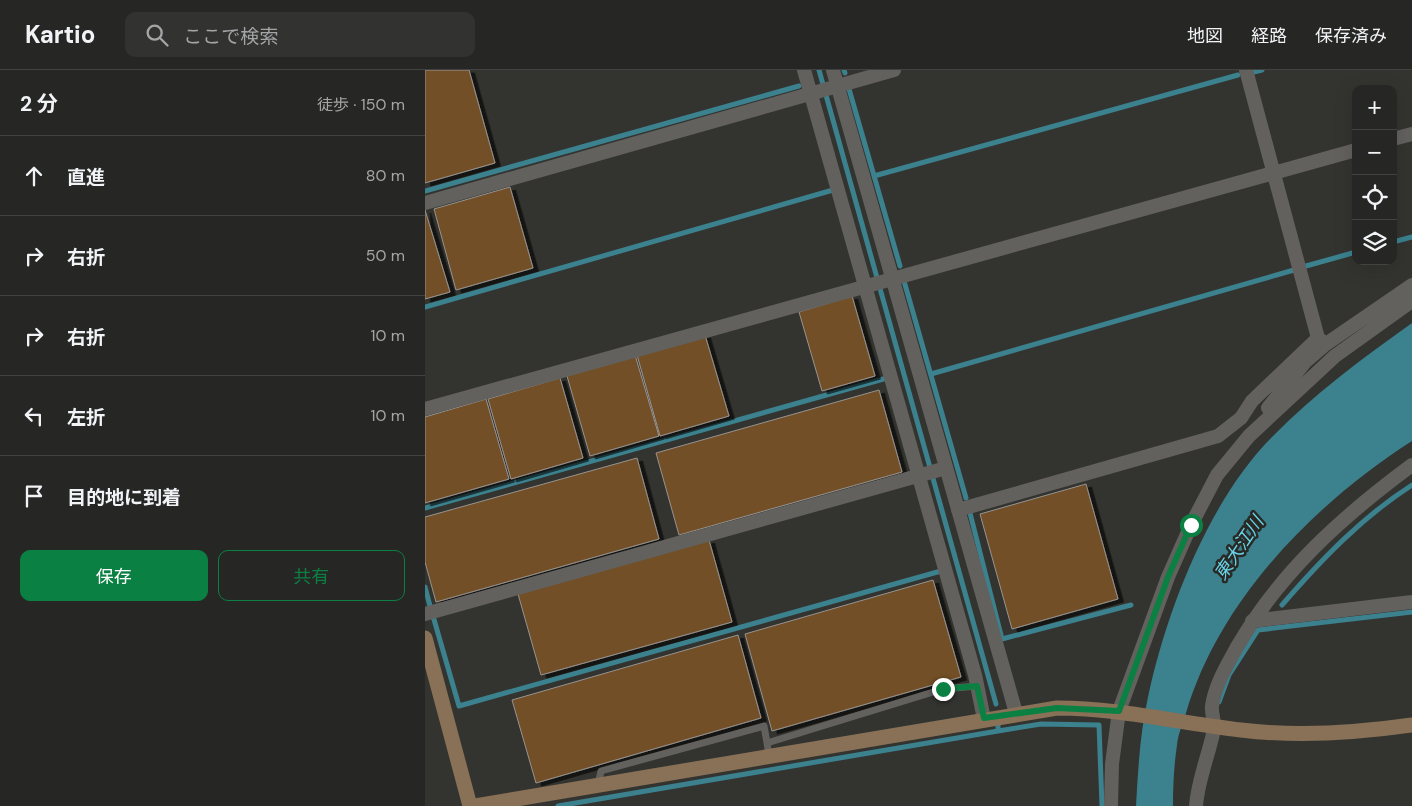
<!DOCTYPE html>
<html lang="ja">
<meta charset="utf-8">
<style>
:root{--surface:#262624;--page:#323231;--text:#f1f3f6;--muted:#a4a5a6;--line:#424341;--accent:#0b8043}
body{margin:0;font-family:"DM Sans","Noto Sans JP",sans-serif;background:var(--page);color:var(--text)}
.controls{position:absolute;right:15px;top:15px;display:grid;overflow:hidden;border-radius:10px;box-shadow:0 5px 20px #0002}
.controls button{width:45px;height:45px;display:grid;place-items:center;padding:0;border:0;border-bottom:1px solid var(--line);background:var(--surface);color:var(--text);font:25px sans-serif}
.stop{position:absolute;width:15px;height:15px;margin:-11px;border:4px solid #0b8043;border-radius:50%;background:#fff}
.stop.end{background:#0b8043;border-color:#fff;box-shadow:0 1px 5px #0008}
.list{margin:0;padding:0;list-style:none}
h2{display:flex;justify-content:space-between;align-items:center;height:65px;margin:0;padding:0 20px;font-size:21px}
h2 small{font-size:16px;font-weight:400;color:var(--muted)}
.list li{display:grid;grid-template-columns:32px 1fr auto;gap:15px;align-items:center;box-sizing:border-box;height:80px;padding:0 20px;border-top:1px solid var(--line)}
.list b{display:block;font-size:19px;white-space:nowrap}
.list em{font-size:16px;font-style:normal;color:var(--muted)}
.actions{display:flex;gap:10px;padding:15px 20px}
.actions a{flex:1;padding:11px 0;border:1px solid var(--accent);border-radius:10px;text-align:center;font-size:18px;color:var(--accent)}
.actions .main{background:var(--accent);color:#fff}
.icon{flex:none;width:28px;height:28px;fill:none;stroke:currentColor;stroke-width:2;stroke-linecap:round;stroke-linejoin:round}
.map{position:relative;flex:none;width:987px;height:736px;overflow:hidden}
header{display:flex;align-items:center;gap:30px;box-sizing:border-box;height:70px;padding:0 25px;background:var(--surface);border-bottom:1px solid var(--line)}
header strong{font-size:24px}
nav{display:flex;gap:28px;margin-inline-start:auto;font-size:18px}
.search{width:350px;height:45px;background:var(--page);display:flex;align-items:center;gap:12px;box-sizing:border-box;padding:0 18px;border-radius:10px;color:var(--muted);font-size:19px}
main{display:flex}
aside{flex:1;background:var(--surface)}
.map>svg:first-child{display:block}
.water{fill:#3b818e}
.lines{fill:none;stroke-linecap:round;stroke-linejoin:round}
.stream{stroke:#3b818e;stroke-width:5}
.building{fill:#724f27;stroke:#979491;filter:url(#shadow)}
.lane{stroke:#62615e;stroke-width:7}
.street{stroke:#62615e;stroke-width:14}
.secondary{stroke:#887156;stroke-width:15}
.route{stroke:#0b8043;stroke-width:6}
.labels{text-anchor:middle;dominant-baseline:central;stroke-width:5;stroke-linejoin:round;paint-order:stroke}
.water-label{font-size:18px;font-style:italic;fill:#67d3e7;stroke:#292926}
</style>
<header>
<strong>Kartio</strong>
<div class="search"><svg class="icon" aria-label="search" viewBox="0 0 24 24"><circle cx="10" cy="10" r="6"/><path d="M15 15l6 6"/></svg>ここで検索</div>
<nav><a>地図</a><a>経路</a><a>保存済み</a></nav>
</header>
<main>
<aside>
<h2>2 分<small>徒歩 · 150 m</small></h2>
<ul class="list">
<li><svg class="icon" aria-label="ahead" viewBox="0 0 24 24"><path d="M12 20V5M6 11l6-6 6 6"/></svg><div><b>直進</b></div><em>80 m</em></li>
<li><svg class="icon" aria-label="right" viewBox="0 0 24 24"><path d="M7 20v-9h11M14 6l5 5-5 5"/></svg><div><b>右折</b></div><em>50 m</em></li>
<li><svg class="icon" aria-label="right" viewBox="0 0 24 24"><path d="M7 20v-9h11M14 6l5 5-5 5"/></svg><div><b>右折</b></div><em>10 m</em></li>
<li><svg class="icon" aria-label="left" viewBox="0 0 24 24"><path d="M17 20v-9H6M10 6l-5 5 5 5"/></svg><div><b>左折</b></div><em>10 m</em></li>
<li><svg class="icon" aria-label="arrive" viewBox="0 0 24 24"><path d="M6 21V4h12l-3 4 3 4H6"/></svg><div><b>目的地に到着</b></div></li>
</ul>
<div class="actions"><a class="main">保存</a><a>共有</a></div>
</aside>
<div class="map">
<svg width="987" height="736" viewBox="0 0 987 736">
<defs>
<filter id="shadow"><feDropShadow dx="5.5" dy="3" stdDeviation="0" flood-color="#0009"/></filter>
</defs>
<rect width="100%" height="100%" fill="#333330"/>
<path class="water" d="M987,253V371C889,434 795,529 761,643C758,653 753,664 752,675C749,695 748,716 748,736H711C713,700 715,663 723,627C741,542 784,430 847,367C889,324 938,288 987,253Z"/>
<g class="lines">
<path class="stream" d="M394,0L571,634
M419,0L420,3
M829,2L837,0
M424,19L475,196
M449,106L813,5
M0,121L374,16
M968,172L987,167
M881,196L931,182
M479,211L541,428
M0,237L408,120
M506,304L869,200
M0,438L462,308
M545,443L577,569L706,535
M0,517L5,536
M857,535C896,490 937,447 987,415
M8,546L34,636L516,501
M794,632L804,605L833,560L987,542
M573,661L616,654L674,655L677,736
M133,736L573,661V655"/>
</g>
<path class="building" d="M0,0H44L70,93L0,113Z
M85,117L108,198L31,220L9,139Z
M0,140L25,222L0,229Z
M427,226L450,306L397,321L374,242Z
M280,265L304,346L235,366L212,285Z
M210,285L234,366L165,386L142,306Z
M135,308L158,388L86,409L63,329Z
M454,320L477,402L254,465L231,383Z
M61,329L84,409L0,433V347Z
M212,388L234,469L11,532L0,492V447Z
M661,414L693,529L587,559L555,444Z
M284,470L307,552L116,605L93,524Z
M508,510L536,607L347,661L320,564Z
M313,565L336,648L111,713L87,630Z"/>
<g class="lines">
<path class="lane" d="M344,685L342,673L518,619L552,616
M173,715L176,701L339,656L342,673"/>
<path class="street" d="M379,0L550,605L559,649
M408,0L591,643
M968,69L987,64
M0,133L469,0
M893,268L901,274L987,215
M843,338L880,292L901,274
M0,339L931,80
M533,440L793,366L816,348L827,331L893,268L821,0
M0,544L521,398
M827,551L987,532
M686,736L687,694L694,641L743,507L766,455L792,405L824,366L910,286L987,231
M771,736C773,709 784,685 789,659C790,651 786,643 787,636C790,615 802,595 812,577C855,502 918,446 987,395"/>
<path class="secondary" d="M0,568L45,736
M50,736L632,638C695,638 754,653 816,660C873,667 931,663 987,655"/>
</g>
<g class="lines">
<path class="route" d="M518,619L552,616L559,648L632,638L694,641L743,507L766,455"/>
</g>
<g class="labels">
<g class="water-label">
<text transform="translate(814 478) rotate(-56)">東大江川</text>
</g>
</g>
</svg>
<div class="controls">
<button>+</button>
<button>−</button>
<button><svg class="icon" aria-label="locate" viewBox="0 0 24 24"><circle cx="12" cy="12" r="6"/><path d="M12 2v4M12 18v4M2 12h4M18 12h4"/></svg></button>
<button><svg class="icon" aria-label="layers" viewBox="0 0 24 24"><path d="M12 4l9 5-9 5-9-5zM3 14l9 5 9-5"/></svg></button>
</div>
<div class="stop" style="left:766px;top:455px"></div>
<div class="stop end" style="left:518px;top:619px"></div>
</div>
</main>
